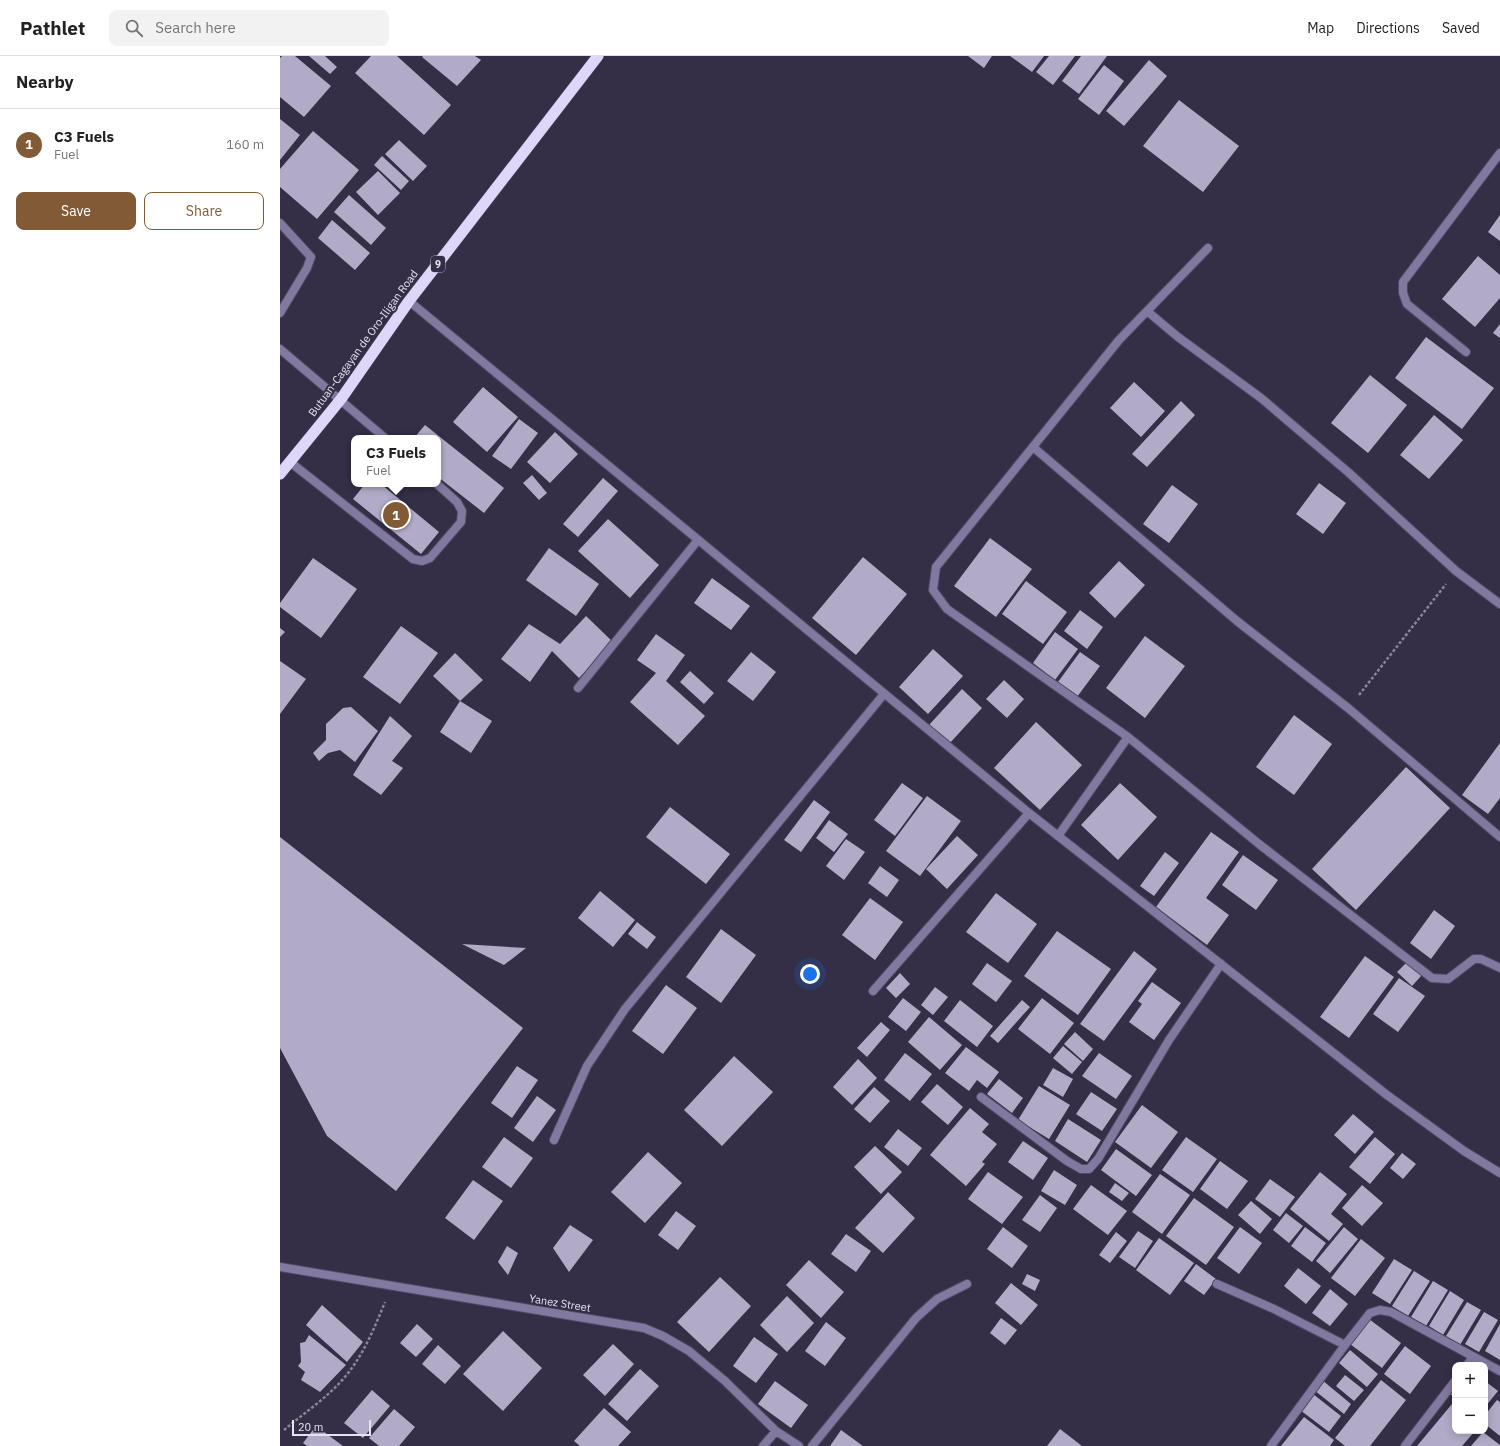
<!DOCTYPE html>
<meta charset="utf-8">
<style>
:root{--surface:#fff;--page:#f2f2f2;--text:#202124;--muted:#757577;--line:#e0e0e0;--accent:#825a36}
body{margin:0;font-family:"IBM Plex Sans",sans-serif;background:var(--page);color:var(--text)}
.controls{position:absolute;right:12px;bottom:12px;display:grid;overflow:hidden;border-radius:8px;box-shadow:0 2px 10px #0003}
.controls button{width:36px;height:36px;display:grid;place-items:center;padding:0;border:0;border-bottom:1px solid var(--line);background:var(--surface);color:var(--text);font:20px sans-serif}
.scale{position:absolute;left:12px;bottom:10px;width:79px;box-sizing:border-box;padding-left:4px;border:2px solid #e6e2f2;border-top:0;font-size:11px;line-height:14px;white-space:nowrap;color:#e6e2f2;-webkit-text-stroke:3px #342e46;paint-order:stroke}
.you{position:absolute;left:530px;top:918px;width:14px;height:14px;margin:-10px;border:3px solid #fff;border-radius:50%;background:#1a73e8;box-shadow:0 0 0 6px #1a73e833}
.badge{display:grid;place-items:center;width:26px;height:26px;border-radius:50%;background:var(--accent);color:#fff;font-size:13px;font-weight:700}
.pin{position:absolute;translate:-50% -50%;border:2px solid #fff;box-shadow:0 1px 4px #0006}
.popup{position:absolute;left:71px;top:379px;width:90px;height:52px;box-sizing:border-box;display:grid;place-content:center;border-radius:8px;background:var(--surface);filter:drop-shadow(0 1px 3px #0005);font-size:13px;white-space:nowrap;color:var(--muted)}
.popup b{font-size:15px;color:var(--text)}
.popup::after{content:'';position:absolute;left:50%;top:100%;margin-left:-8px;border:8px solid transparent;border-top-color:var(--surface)}
.list{margin:0;padding:0;list-style:none}
h2{display:flex;justify-content:space-between;align-items:center;height:52px;margin:0;padding:0 16px;font-size:17px}
h2 small{font-size:13px;font-weight:400;color:var(--muted)}
.list li{display:grid;grid-template-columns:26px 1fr auto;gap:12px;align-items:center;box-sizing:border-box;height:72px;padding:0 16px;border-top:1px solid var(--line)}
.list b{display:block;font-size:15px;white-space:nowrap}
.list p{margin:0;font-size:13px;white-space:nowrap;color:var(--muted)}
.list em{font-size:13px;font-style:normal;color:var(--muted)}
.actions{display:flex;gap:8px;padding:12px 16px}
.actions a{flex:1;padding:9px 0;border:1px solid var(--accent);border-radius:8px;text-align:center;font-size:14px;color:var(--accent)}
.actions .main{background:var(--accent);color:#fff}
.icon{flex:none;width:22px;height:22px;fill:none;stroke:currentColor;stroke-width:2;stroke-linecap:round;stroke-linejoin:round}
.map{position:relative;flex:none;width:1220px;height:1390px;overflow:hidden}
header{display:flex;align-items:center;gap:24px;box-sizing:border-box;height:56px;padding:0 20px;background:var(--surface);border-bottom:1px solid var(--line)}
header strong{font-size:19px}
nav{display:flex;gap:22px;margin-inline-start:auto;font-size:14px}
.search{width:280px;height:36px;background:var(--page);display:flex;align-items:center;gap:10px;box-sizing:border-box;padding:0 14px;border-radius:8px;color:var(--muted);font-size:15px}
main{display:flex}
aside{flex:1;background:var(--surface)}
.map>svg:first-child{display:block}
.building{fill:#b1abc8}
.lines{fill:none;stroke-linecap:round;stroke-linejoin:round}
.service-casing{stroke:#504b62;stroke-width:10}
.minor-casing{stroke:#504b62;stroke-width:10}
.tertiary-casing{stroke:#504b62;stroke-width:10}
.trunk-casing{stroke:#504b62;stroke-width:12}
.path{stroke:#8a8599;stroke-width:2.5;stroke-dasharray:3 2;stroke-linecap:butt}
.service{stroke:#8279a0;stroke-width:8}
.minor{stroke:#8279a0;stroke-width:8}
.tertiary{stroke:#8279a0;stroke-width:8}
.trunk{stroke:#ded7fa;stroke-width:11}
.labels{text-anchor:middle;dominant-baseline:central;stroke-width:4;stroke-linejoin:round;paint-order:stroke}
.shield{fill:#342e46;stroke:#b1acbe;stroke-width:1}
.shield-label{font-size:10px;font-weight:bold;fill:#e6e2f2}
.street-label{font-size:11px;fill:#e6e2f2;stroke:#342e46}
</style>
<header>
<strong>Pathlet</strong>
<div class="search"><svg class="icon" aria-label="search" viewBox="0 0 24 24"><circle cx="10" cy="10" r="6"/><path d="M15 15l6 6"/></svg>Search here</div>
<nav><a>Map</a><a>Directions</a><a>Saved</a></nav>
</header>
<main>
<aside>
<h2>Nearby<small></small></h2>
<ul class="list">
<li><span class="badge">1</span><div><b>C3 Fuels</b><p>Fuel</p></div><em>160 m</em></li>
</ul>
<div class="actions"><a class="main">Save</a><a>Share</a></div>
</aside>
<div class="map">
<svg width="1220" height="1390" viewBox="0 0 1220 1390">
<rect width="100%" height="100%" fill="#342e46"/>
<path class="building" d="M2,0H15L51,30L24,61L0,41V2Z
M29,0H45L57,11L50,18Z
M91,0H117L171,49L144,79L75,17Z
M143,0H195L201,4L177,30L142,1Z
M688,0H712L704,12Z
M730,0H764L752,16Z
M769,0H795L773,29L756,16Z
M801,0H827L799,38L782,25Z
M869,4L887,20L844,70L826,55Z
M824,9L844,25L819,59L798,43Z
M899,44L959,90L923,136L863,90Z
M0,63L20,79L0,104Z
M33,75L79,114L37,163L0,131V113Z
M119,84L147,110L133,125L105,98Z
M102,100L129,125L121,134L94,109Z
M98,115L120,137L98,159L76,136Z
M69,139L106,172L91,189L54,156Z
M1220,159V185L1208,176Z
M52,164L90,197L75,214L38,182Z
M1198,200L1220,219V242L1195,271L1162,243Z
M1220,268V282L1213,277Z
M1146,281L1214,332L1182,373L1115,322Z
M1090,319L1127,349L1088,397L1051,367Z
M854,326L885,355L861,381L830,352Z
M203,331L238,361L207,396L173,366Z
M901,345L915,359L867,411L852,398Z
M1154,359L1183,384L1149,423L1120,399Z
M239,363L258,377L231,413L212,400Z
M145,369L224,432L204,457L158,421V382H134Z
M275,376L298,398L270,427L247,406Z
M252,419L267,437L259,444L243,427Z
M323,422L338,435L298,481L283,468Z
M1039,427L1066,447L1043,478L1016,458Z
M85,428H101L159,476L141,498L73,443Z
M892,429L918,448L889,487L863,468Z
M328,463L379,509L350,542L298,495Z
M710,482L752,513L716,561L674,530Z
M269,492L319,528L296,560L246,524Z
M583,501L627,538L576,599L532,562Z
M33,502L77,533L41,582L0,551V547Z
M839,505L865,529L835,562L809,537Z
M432,522L470,550L451,574L414,547Z
M746,525L787,556L763,588L722,558Z
M800,554L823,571L807,593L784,575Z
M306,560L334,587L299,622L272,595L250,626L221,603L249,568L280,588Z
M121,570L158,597L120,648L83,621Z
M0,572L5,576L0,581Z
M775,576L798,593L775,624L753,607Z
M376,578L405,599L386,625L425,660L398,689L350,646L376,617L357,604Z
M865,580L905,610L865,662L826,632Z
M653,593L683,620L648,658L619,631Z
M471,596L496,616L473,645L447,625Z
M800,596L820,610L797,641L778,626Z
M175,597L203,624L180,645L153,620Z
M0,605L26,623L0,658Z
M410,615L434,637L424,648L400,626Z
M724,624L744,643L727,662L706,643Z
M682,633L702,652L669,688L649,669Z
M180,645L212,665L191,697L160,676Z
M71,651L98,675L75,706L60,694L48,697L39,705L33,697L46,684V668L63,652Z
M1014,659L1052,688L1014,739L976,711Z
M110,660L132,680L112,705L123,712L101,739L73,719Z
M756,666L802,709L760,754L714,712Z
M1220,687V742L1208,758L1182,739Z
M1126,711L1170,752L1076,854L1032,813Z
M622,727L643,742L615,780L594,764Z
M840,727L877,761L838,804L801,769Z
M647,740L681,765L640,820L606,795Z
M534,744L550,756L521,796L504,784Z
M390,751L450,798L426,828L366,781Z
M549,764L568,778L554,796L536,782Z
M931,776L959,796L926,842L949,859L927,889L876,851Z
M677,780L698,799L667,833L646,813Z
M0,781L243,972L116,1135L47,1080L0,992Z
M566,783L585,796L564,824L546,810Z
M885,796L899,807L874,840L860,830Z
M963,799L998,824L976,854L942,829Z
M600,810L619,824L607,841L588,827Z
M320,835L355,864L333,891L298,862Z
M716,837L757,868L728,907L686,876Z
M590,842L623,866L595,904L562,879Z
M1154,854L1175,870L1151,903L1130,887Z
M357,866L376,881L367,893L348,878Z
M441,873L476,899L441,947L406,921Z
M777,875L831,913L798,959L744,920Z
M182,888L246,892L224,909Z
M854,895L877,913L824,985L800,968Z
M1085,900L1114,921L1069,982L1040,961Z
M1128,905L1142,919L1132,930L1117,916Z
M707,907L732,925L716,946L692,928Z
M620,917L630,928L616,942L606,932Z
M1119,922L1145,940L1118,976L1093,958Z
M872,926L901,947L874,984L849,966L862,948L858,945Z
M386,929L417,952L383,998L352,975Z
M655,931L668,941L653,959L641,949Z
M623,942L641,956L626,975L608,961Z
M762,942L794,967L770,998L738,973Z
M680,944L713,970L697,991L664,965Z
M742,944L750,951L718,987L710,980Z
M649,961L682,989L660,1014L628,986Z
M601,966L610,974L587,1001L577,992Z
M795,976L813,993L803,1005L784,988Z
M783,990L802,1006L792,1018L773,1002Z
M686,991L719,1016L707,1032L697,1024L689,1035L665,1017Z
M625,997L652,1018L630,1045L604,1024Z
M819,997L852,1020L836,1043L802,1020Z
M454,1000L493,1036L442,1090L404,1054Z
M578,1003L597,1022L572,1049L553,1031Z
M237,1010L258,1024L232,1062L211,1047Z
M773,1012L793,1023L783,1041L763,1029Z
M719,1023L743,1042L732,1057L707,1038Z
M657,1028L683,1051L668,1069L641,1046Z
M759,1030L790,1049L769,1083L738,1064Z
M594,1031L610,1045L590,1067L574,1053Z
M811,1036L837,1053L822,1075L796,1058Z
M257,1040L276,1054L253,1086L234,1072Z
M862,1049L898,1076L871,1112L835,1086Z
M690,1052L709,1068L702,1076L717,1088L702,1106L705,1108L686,1130L650,1099Z
M1073,1058L1094,1076L1075,1098L1054,1079Z
M788,1063L821,1084L807,1106L775,1085Z
M618,1073L642,1092L628,1110L604,1091Z
M224,1081L253,1102L231,1132L202,1111Z
M906,1081L937,1103L913,1136L882,1114Z
M1095,1081L1115,1098L1090,1128L1069,1111Z
M743,1085L768,1102L753,1124L728,1106Z
M595,1090L622,1116L601,1138L574,1111Z
M836,1093L872,1119L856,1140L821,1114Z
M368,1096L402,1127L365,1167L331,1136Z
M1122,1097L1136,1108L1123,1123L1110,1112Z
M940,1105L968,1125L947,1153L920,1133Z
M774,1114L797,1129L785,1149L761,1135Z
M708,1116L743,1141L722,1168L688,1143Z
M1040,1116L1067,1138L1051,1158L1063,1168L1049,1185L1010,1153Z
M880,1118L910,1139L882,1178L852,1156Z
M990,1123L1015,1141L1000,1161L975,1143Z
M193,1124L223,1145L194,1184L165,1162Z
M835,1127L849,1137L842,1145L829,1136Z
M811,1129L847,1155L828,1179L793,1153Z
M1082,1129L1103,1147L1082,1170L1062,1152Z
M608,1136L635,1162L603,1197L575,1172Z
M760,1139L777,1152L760,1176L742,1164Z
M914,1142L954,1171L926,1209L886,1180Z
M971,1145L992,1163L980,1178L958,1159Z
M396,1155L416,1170L398,1194L378,1179Z
M1006,1157L1023,1170L1009,1187L993,1174Z
M290,1169L313,1184L289,1216L273,1192Z
M723,1171L748,1190L732,1212L707,1193Z
M960,1171L982,1187L959,1218L937,1202Z
M1025,1171L1046,1187L1032,1206L1011,1190Z
M1064,1171L1078,1183L1050,1217L1036,1205Z
M858,1175L873,1185L855,1212L839,1201Z
M836,1176L847,1185L830,1207L819,1199Z
M566,1178L591,1195L576,1216L551,1198Z
M879,1182L914,1207L890,1239L856,1214Z
M1081,1183L1105,1202L1075,1240L1051,1222Z
M227,1190L238,1197L228,1219L218,1206Z
M1114,1203L1132,1214L1110,1248L1092,1237Z
M529,1204L564,1236L541,1262L506,1229Z
M916,1208L936,1223L924,1239L904,1225Z
M1018,1212L1041,1230L1026,1248L1004,1230Z
M1134,1215L1150,1225L1128,1260L1112,1250Z
M747,1218L760,1224L755,1235L742,1228Z
M440,1221L471,1250L429,1296L397,1266Z
M1153,1225L1168,1234L1146,1270L1131,1261Z
M731,1227L758,1249L741,1269L715,1247Z
M1050,1233L1068,1248L1050,1270L1032,1257Z
M1170,1235L1184,1244L1163,1279L1149,1270Z
M507,1240L534,1267L507,1296L480,1269Z
M1187,1246L1201,1254L1180,1289L1166,1280Z
M42,1249L83,1286L67,1306L26,1269Z
M1204,1256L1218,1264L1199,1296L1185,1288Z
M721,1262L737,1274L725,1289L710,1277Z
M1089,1263L1121,1287L1102,1312L1070,1288Z
M546,1266L566,1282L545,1310L525,1295Z
M137,1268L153,1283L136,1301L120,1287Z
M1220,1268V1304L1205,1295Z
M223,1275L262,1312L223,1355L183,1318Z
M29,1279L66,1309L40,1336L21,1324L25,1316L18,1310L21,1306L20,1287L25,1286Z
M474,1281L498,1298L476,1327L453,1310Z
M333,1288L354,1308L325,1340L303,1319Z
M158,1289L181,1310L165,1328L142,1308Z
M1125,1290L1151,1310L1130,1338L1104,1318Z
M1070,1294L1098,1318L1087,1331L1059,1307Z
M360,1313L379,1330L347,1365L328,1348Z
M1065,1319L1084,1334L1074,1345L1056,1330Z
M1042,1324L1071,1348L1064,1358L1034,1334Z
M1101,1324L1126,1344L1090,1390H1065L1055,1382Z
M495,1325L528,1349L511,1372L478,1348Z
M1205,1325L1218,1335L1205,1351Z
M1175,1326V1342L1167,1335Z
M92,1334L110,1350L83,1382L64,1367Z
M1033,1338L1061,1360L1049,1376L1020,1354Z
M1217,1344L1220,1346V1380L1205,1368V1359Z
M1172,1348L1175,1351V1375H1195L1182,1390H1137Z
M324,1352L351,1376L338,1390H300L294,1385Z
M114,1353L135,1371L119,1390H99L89,1382Z
M1024,1361L1054,1384L1050,1390H1001Z
M36,1370L63,1390H27L23,1387Z
M780,1373L802,1390H767Z
M561,1374L583,1390H550Z
M1203,1376L1220,1389V1390H1191Z"/>
<g class="lines">
<g class="service-casing">
<path id="service" d="M0,167L31,201L27,212L0,257
M0,293L105,382
M10,406L133,503L142,505L150,502L181,466L182,455L177,446L157,428"/>
</g>
<g class="minor-casing">
<path id="minor" d="M928,192L839,284L656,511L653,534L667,553L848,681L979,788L1152,922L1168,923L1194,903H1201L1220,912
M867,255L898,281L981,342L1068,416L1176,515L1220,548
M1186,296L1127,248L1123,237V226L1220,97
M753,391L957,565L1068,652L1220,781
M298,632L418,484
M778,780L848,681
M593,935L749,757
M701,1041L787,1105L801,1113H809L818,1103L889,984L941,908
M274,1084L307,1010L345,953L604,638
M0,1211L364,1272L383,1280L409,1295L445,1325L496,1375L519,1390
M937,1228L994,1253L1065,1289
M1187,1309L1193,1301
M483,1390L496,1375
M532,1390L636,1262L657,1243L687,1228
M991,1390L1065,1289L1090,1257L1100,1254L1111,1256L1220,1315
M1125,1390L1175,1325"/>
</g>
<g class="tertiary-casing">
<path id="tertiary" d="M129,245L749,757L1107,1039L1184,1095L1220,1117"/>
</g>
<g class="trunk-casing">
<path id="trunk" d="M0,418L61,343L129,245L318,0"/>
</g>
<path class="path" d="M1079,639L1166,528
M4,1374C24,1357 47,1342 64,1322C83,1300 94,1273 105,1246"/>
<use href="#service" class="service"/>
<use href="#minor" class="minor"/>
<use href="#tertiary" class="tertiary"/>
<use href="#trunk" class="trunk"/>
</g>
<g class="labels">
<rect class="shield" x="151" y="200" width="14" height="16" rx="3"/>
<g class="shield-label">
<text x="158" y="208">9</text>
</g>
<g class="street-label">
<text transform="translate(83 287) rotate(-54)">Butuan-Cagayan de Oro-Iligan Road</text>
<text transform="translate(280 1247) rotate(9)">Yanez Street</text>
</g>
</g>
</svg>
<div class="controls">
<button>+</button>
<button>−</button>
</div>
<div class="scale">20 m</div>
<div class="you"></div>
<div class="pin badge" style="left:116px;top:459px">1</div>
<div class="popup"><b>C3 Fuels</b>Fuel</div>
</div>
</main>
